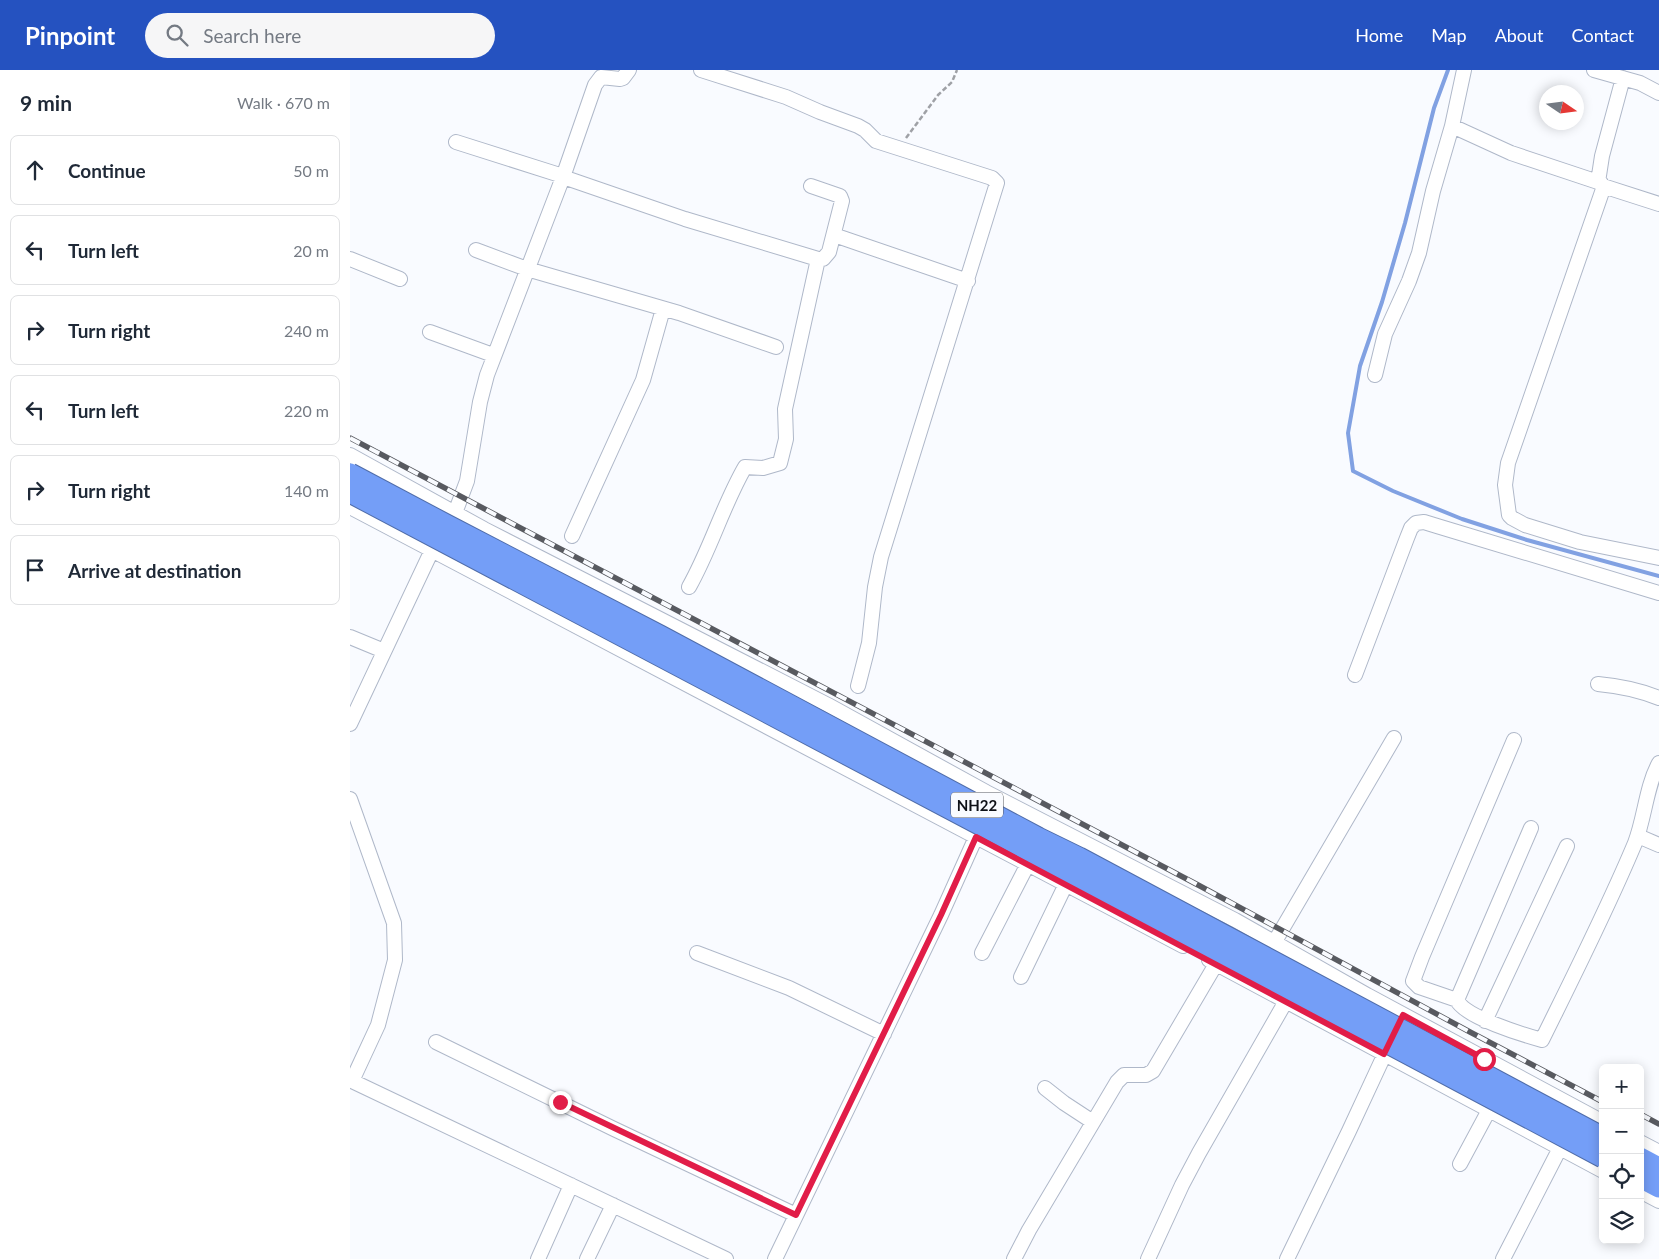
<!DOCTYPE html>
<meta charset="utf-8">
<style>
:root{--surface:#fff;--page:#f6f6f7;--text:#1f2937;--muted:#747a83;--line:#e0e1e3;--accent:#2552c0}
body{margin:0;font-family:Lato,sans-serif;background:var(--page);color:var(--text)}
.controls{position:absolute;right:15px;bottom:15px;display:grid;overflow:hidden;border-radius:8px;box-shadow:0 2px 12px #0003}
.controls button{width:45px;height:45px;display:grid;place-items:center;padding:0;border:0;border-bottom:1px solid var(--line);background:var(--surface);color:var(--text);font:25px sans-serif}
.compass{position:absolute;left:1189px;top:15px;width:45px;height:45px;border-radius:50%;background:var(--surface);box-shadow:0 2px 12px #0003;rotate:103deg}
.stop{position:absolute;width:15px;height:15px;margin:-11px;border:4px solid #e11d48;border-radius:50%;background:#fff}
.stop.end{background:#e11d48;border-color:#fff;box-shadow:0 1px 5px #0008}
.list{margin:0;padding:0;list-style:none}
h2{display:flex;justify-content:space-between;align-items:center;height:65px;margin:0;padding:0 20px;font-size:21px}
h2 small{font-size:16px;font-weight:400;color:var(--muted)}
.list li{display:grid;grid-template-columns:32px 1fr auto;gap:15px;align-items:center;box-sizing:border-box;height:70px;margin:0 10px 10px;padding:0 10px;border:1px solid var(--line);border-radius:8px}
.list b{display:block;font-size:19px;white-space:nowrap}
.list em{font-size:16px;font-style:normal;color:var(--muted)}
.icon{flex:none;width:28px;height:28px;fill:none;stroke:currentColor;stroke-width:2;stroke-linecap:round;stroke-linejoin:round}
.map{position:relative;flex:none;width:1309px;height:1189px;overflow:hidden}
header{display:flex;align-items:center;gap:30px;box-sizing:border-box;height:70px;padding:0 25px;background:var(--accent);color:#fff}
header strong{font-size:24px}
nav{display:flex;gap:28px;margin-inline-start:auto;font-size:18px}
.search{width:350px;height:45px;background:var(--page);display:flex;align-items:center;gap:12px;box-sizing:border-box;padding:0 18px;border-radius:28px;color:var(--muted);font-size:19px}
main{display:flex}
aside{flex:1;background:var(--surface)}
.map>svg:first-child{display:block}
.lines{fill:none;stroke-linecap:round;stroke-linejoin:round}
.stream{stroke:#81a1e2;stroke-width:4}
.minor-casing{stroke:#afb8c9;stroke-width:16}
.highway-casing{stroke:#506da9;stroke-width:23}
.path{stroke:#9fa1a6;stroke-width:2.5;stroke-dasharray:5 2.5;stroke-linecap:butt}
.minor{stroke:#fff;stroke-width:14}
.highway{stroke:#749ef7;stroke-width:21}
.rail-casing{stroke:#585a60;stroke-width:5.5}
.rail{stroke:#f9fbff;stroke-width:4;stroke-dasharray:11;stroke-linecap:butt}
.highway-bridge-casing{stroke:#506da9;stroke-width:23;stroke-linecap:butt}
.highway-bridge{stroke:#749ef7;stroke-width:21}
.route{stroke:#e11d48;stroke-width:6}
.labels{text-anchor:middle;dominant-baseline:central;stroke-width:4;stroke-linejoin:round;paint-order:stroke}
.shield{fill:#f9fbff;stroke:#54575d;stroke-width:1}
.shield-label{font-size:15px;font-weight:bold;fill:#0e1117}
</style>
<header>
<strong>Pinpoint</strong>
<div class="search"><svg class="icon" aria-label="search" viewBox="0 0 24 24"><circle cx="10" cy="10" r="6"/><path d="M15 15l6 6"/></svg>Search here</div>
<nav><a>Home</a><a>Map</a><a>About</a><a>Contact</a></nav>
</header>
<main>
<aside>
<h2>9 min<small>Walk · 670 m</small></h2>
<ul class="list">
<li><svg class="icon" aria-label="ahead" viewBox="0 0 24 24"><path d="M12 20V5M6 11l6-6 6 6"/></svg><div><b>Continue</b></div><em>50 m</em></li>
<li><svg class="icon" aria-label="left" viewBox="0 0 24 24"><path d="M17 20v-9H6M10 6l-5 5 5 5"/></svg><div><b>Turn left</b></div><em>20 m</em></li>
<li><svg class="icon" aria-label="right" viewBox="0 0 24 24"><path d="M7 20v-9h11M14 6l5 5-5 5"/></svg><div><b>Turn right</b></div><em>240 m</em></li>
<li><svg class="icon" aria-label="left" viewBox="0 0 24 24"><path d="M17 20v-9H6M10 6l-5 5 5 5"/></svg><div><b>Turn left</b></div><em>220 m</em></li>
<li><svg class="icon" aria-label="right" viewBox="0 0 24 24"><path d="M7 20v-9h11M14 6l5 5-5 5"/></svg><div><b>Turn right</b></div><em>140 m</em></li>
<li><svg class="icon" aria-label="arrive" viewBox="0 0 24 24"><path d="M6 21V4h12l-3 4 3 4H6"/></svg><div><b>Arrive at destination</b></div></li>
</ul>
</aside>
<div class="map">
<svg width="1309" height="1189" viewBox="0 0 1309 1189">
<rect width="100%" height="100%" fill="#f9fbff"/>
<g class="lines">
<path class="stream" d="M1098,0L1084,38L1055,153L1032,232L1010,296L998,363L1003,401L1043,421L1112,449L1177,470L1309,506"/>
<g class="minor-casing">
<path id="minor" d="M351,0L436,27L470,42L508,56L515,60L526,71L642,108L647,113L531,487L525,517L519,573L508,616
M1244,0L1290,13L1309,23
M1102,56L1161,83L1251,113L1253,119L1158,393L1155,415L1159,445L1162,448L1175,455L1230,472L1309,488
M106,72L213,106
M213,107L335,149L468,189H473L479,182L492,131L490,126L461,116
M1248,112L1252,86L1273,8
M1253,116L1309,134
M484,165L618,211
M126,180L177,199L329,243L426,277
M0,189L50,209
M80,262L143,285
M1025,305L1035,264L1059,211L1069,183L1083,121L1102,56L1114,0
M0,385L134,459L478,635L636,722L885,850L1017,925L1253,1052
M0,437L833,876
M105,443L117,411L130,332L137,305L213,107L245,15L251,7L270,9L273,8L279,0
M222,466L293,310L313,239
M339,517C361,478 373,435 395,397L413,398L430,393L436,369L435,339L468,189
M0,567L34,581
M1005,605L1057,468L1061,458L1066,453L1074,452L1087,456L1309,523
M1248,614C1270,616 1289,620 1309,628
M0,654L82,480
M0,729L44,853L45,890L28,955L2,1011L376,1189
M1181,758L1107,930C1114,947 1174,965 1192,970C1224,905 1257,840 1285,773C1295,747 1296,717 1309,693
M1288,766L1309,775
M924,873L1044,668
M347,883L439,918L534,964
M632,883L682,786
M859,890L1253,1101
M671,907L716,814
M1107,930L1069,917L1063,911L1072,887L1164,670
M1135,951L1217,776
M86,972L264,1059L446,1145
M695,1018L714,1033L743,1052
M1290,1072L1309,1082
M1110,1094L1139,1040
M1290,1121L1309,1131
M188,1189L221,1115
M237,1189L263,1135
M425,1189L591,845L626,767
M664,1189L679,1160L767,1012L774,1005H796L803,1001L866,894
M798,1189L832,1115L849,1083L936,931
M937,1189L999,1061L1038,977
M1153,1189L1210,1078"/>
</g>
<g class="highway-casing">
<path id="highway" d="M1290,1088L1309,1098
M1290,1107L1309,1117"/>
</g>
<path class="path" d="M556,68L588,25L602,12L607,0"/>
<use href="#minor" class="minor"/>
<use href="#highway" class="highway"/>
<g class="rail-casing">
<path id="rail" d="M0,368L850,816L1120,962L1253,1032
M1290,1044L1309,1054"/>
</g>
<use href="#rail" class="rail"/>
<g class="highway-bridge-casing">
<path id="highway-bridge" d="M0,404L98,456L310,566L688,768L729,788L1253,1068
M0,422L656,768L829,862L1253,1087"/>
</g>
<use href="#highway-bridge" class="highway-bridge"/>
</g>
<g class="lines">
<path class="route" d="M210,1032L446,1145L591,845L626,767L1034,984L1053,945L1134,989"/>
</g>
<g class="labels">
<rect class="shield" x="601" y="722.5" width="52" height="25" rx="4"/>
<g class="shield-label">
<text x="627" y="735">NH22</text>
</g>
</g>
</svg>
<div class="controls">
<button>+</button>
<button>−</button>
<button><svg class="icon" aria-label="locate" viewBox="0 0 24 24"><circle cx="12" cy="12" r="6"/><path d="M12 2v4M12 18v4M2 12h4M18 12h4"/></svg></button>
<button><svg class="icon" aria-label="layers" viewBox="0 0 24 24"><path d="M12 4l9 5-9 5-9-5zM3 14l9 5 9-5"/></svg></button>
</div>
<svg class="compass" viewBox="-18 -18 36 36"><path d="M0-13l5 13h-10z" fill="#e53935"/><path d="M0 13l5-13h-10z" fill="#747a83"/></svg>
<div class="stop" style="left:1134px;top:989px"></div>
<div class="stop end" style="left:210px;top:1032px"></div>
</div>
</main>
